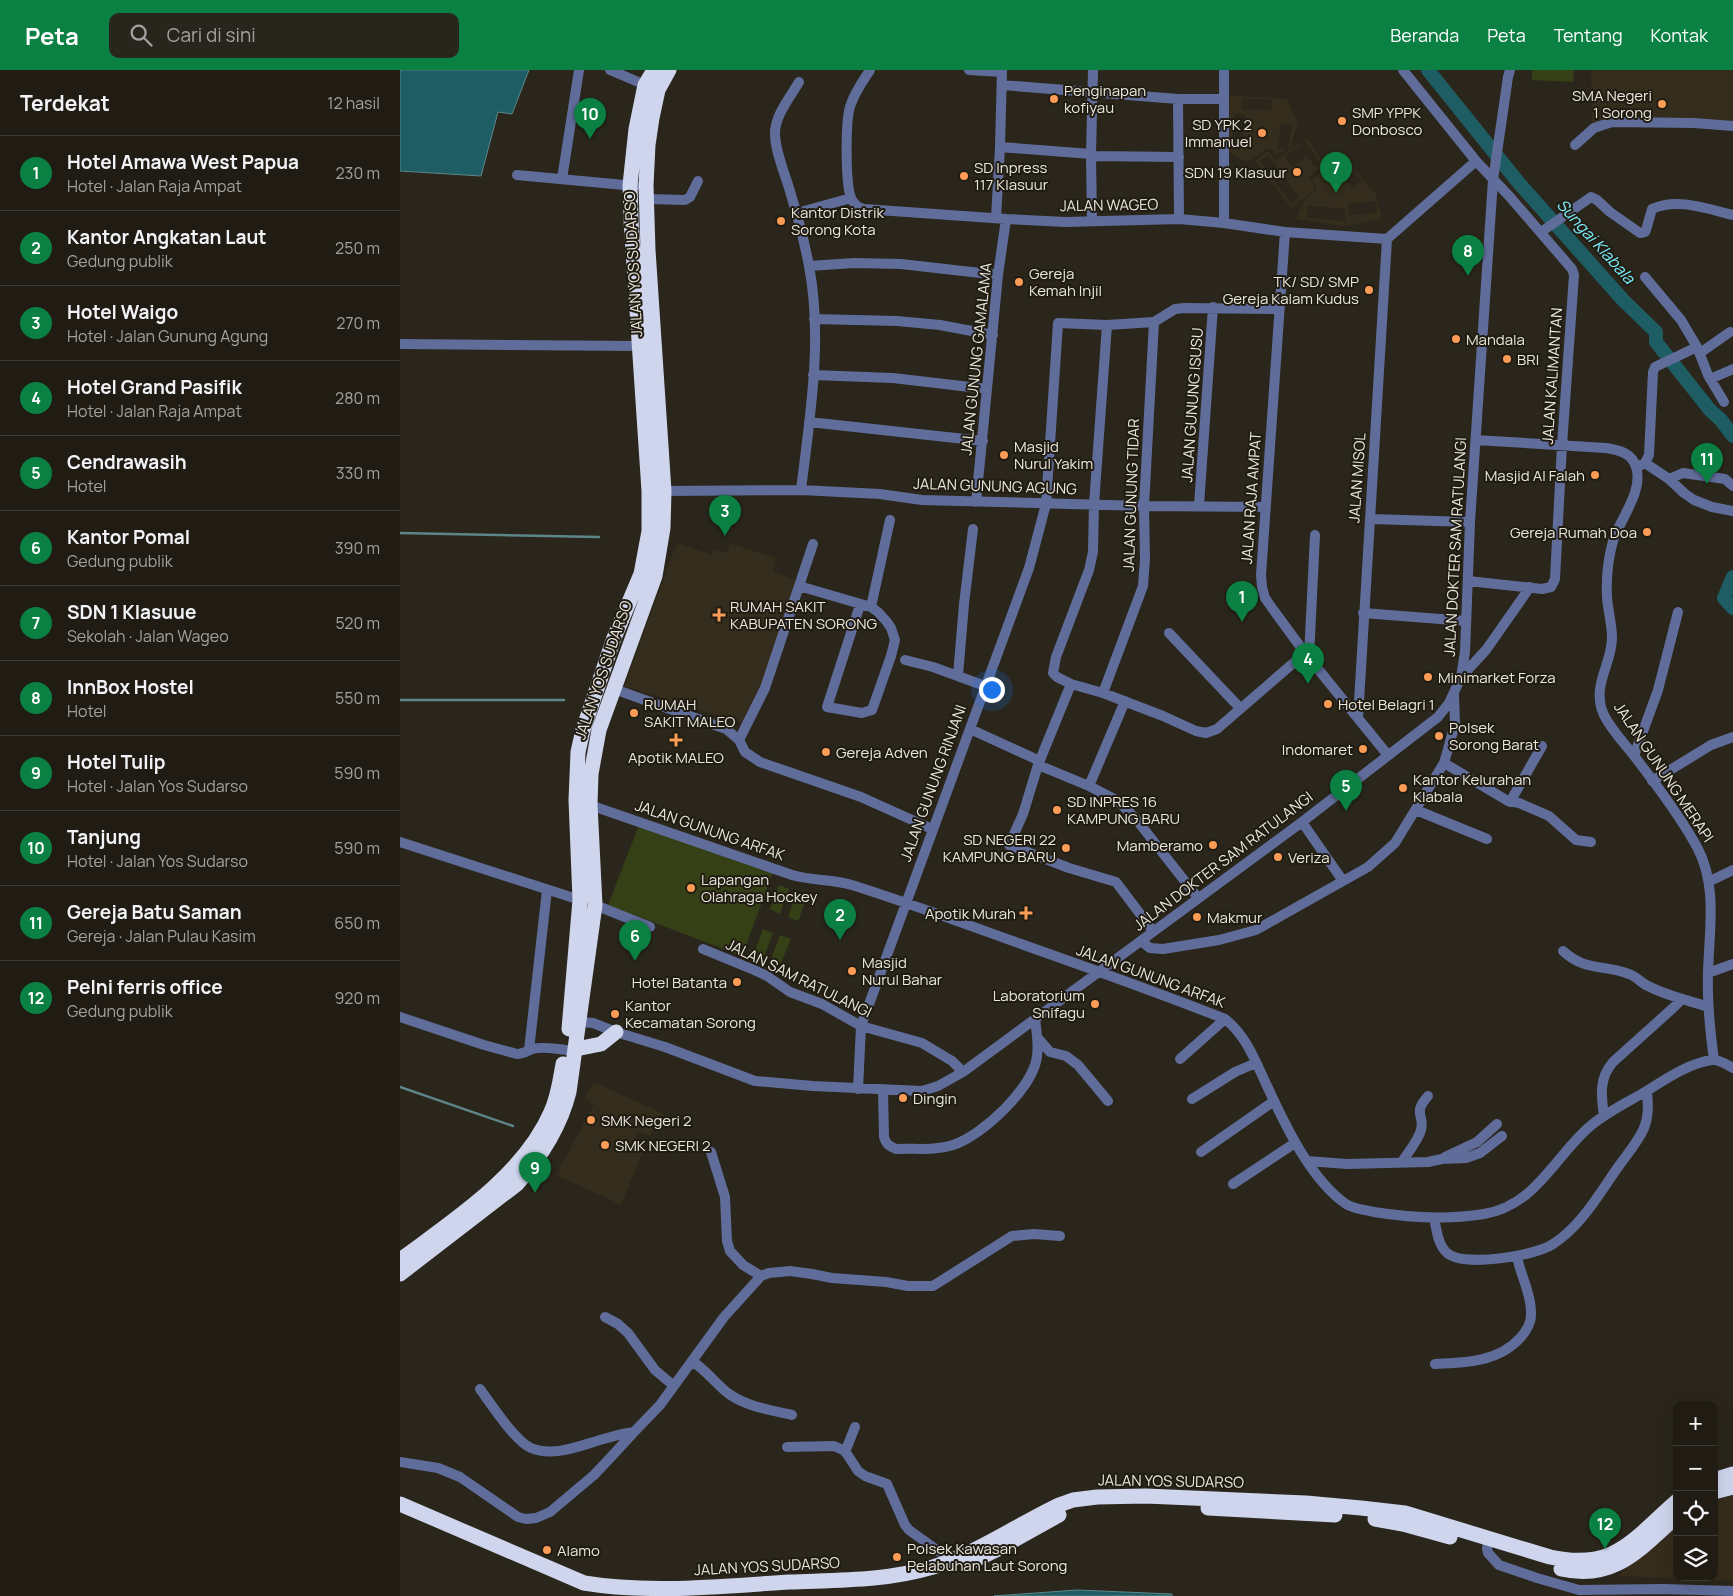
<!DOCTYPE html>
<html lang="id">
<meta charset="utf-8">
<style>
:root{--surface:#201c14;--page:#28251d;--text:#f1f3f6;--muted:#a2a1a0;--line:#3d3a34;--accent:#0b8043}
body{margin:0;font-family:Manrope,sans-serif;background:var(--page);color:var(--text)}
.controls{position:absolute;right:15px;bottom:15px;display:grid;overflow:hidden;border-radius:10px;box-shadow:0 5px 20px #0002}
.controls button{width:45px;height:45px;display:grid;place-items:center;padding:0;border:0;border-bottom:1px solid var(--line);background:var(--surface);color:var(--text);font:25px sans-serif}
.you{position:absolute;left:591px;top:619px;width:18px;height:18px;margin:-12px;border:4px solid #fff;border-radius:50%;background:#1a73e8;box-shadow:0 0 0 8px #1a73e833}
.badge{display:grid;place-items:center;width:32px;height:32px;border-radius:50%;background:var(--accent);color:#fff;font-size:16px;font-weight:700}
.pin{position:absolute;translate:-50% -41px;filter:drop-shadow(0 1px 2px #0008)}
.pin::after{content:'';position:absolute;top:26px;width:18px;height:15px;background:inherit;clip-path:polygon(0 0,100% 0,50% 100%)}
.list{margin:0;padding:0;list-style:none}
h2{display:flex;justify-content:space-between;align-items:center;height:65px;margin:0;padding:0 20px;font-size:21px}
h2 small{font-size:16px;font-weight:400;color:var(--muted)}
.list li{display:grid;grid-template-columns:32px 1fr auto;gap:15px;align-items:center;box-sizing:border-box;height:75px;padding:0 20px;border-top:1px solid var(--line)}
.list b{display:block;font-size:19px;white-space:nowrap}
.list p{margin:0;font-size:16px;white-space:nowrap;color:var(--muted)}
.list em{font-size:16px;font-style:normal;color:var(--muted)}
.icon{flex:none;width:28px;height:28px;fill:none;stroke:currentColor;stroke-width:2;stroke-linecap:round;stroke-linejoin:round}
.map{position:relative;flex:none;width:1333px;height:1526px;overflow:hidden}
header{display:flex;align-items:center;gap:30px;box-sizing:border-box;height:70px;padding:0 25px;background:var(--accent);color:#fff}
header strong{font-size:24px}
nav{display:flex;gap:28px;margin-inline-start:auto;font-size:18px}
.search{width:350px;height:45px;background:var(--page);display:flex;align-items:center;gap:12px;box-sizing:border-box;padding:0 18px;border-radius:10px;color:var(--muted);font-size:19px}
main{display:flex}
aside{flex:1;background:var(--surface)}
.map>svg:first-child{display:block}
.industrial{fill:#362c1c}
.built{fill:#342c1c;fill-rule:evenodd}
.green{fill:#354017}
.water{fill:#1f5d65;stroke:#5c8689}
.lines{fill:none;stroke-linecap:round;stroke-linejoin:round}
.stream{stroke:#5c8689;stroke-width:2.5}
.river{stroke:#1f5d65;stroke-width:14}
.minor{stroke:#606d9b;stroke-width:10}
.highway{stroke:#ced5ed;stroke-width:15}
.poi-dot{fill:#fd9c56;stroke:#211c12;stroke-width:2}
.labels{text-anchor:middle;dominant-baseline:central;stroke-width:4;stroke-linejoin:round;paint-order:stroke}
.poi-label{font-size:15px;fill:#e9e6de;stroke:#211c12;text-anchor:start}
.street-label{font-size:15px;fill:#e9e6de;stroke:#211c12}
.water-label{font-size:16px;font-style:italic;fill:#7aeefe;stroke:#211c12}
</style>
<header>
<strong>Peta</strong>
<div class="search"><svg class="icon" aria-label="search" viewBox="0 0 24 24"><circle cx="10" cy="10" r="6"/><path d="M15 15l6 6"/></svg>Cari di sini</div>
<nav><a>Beranda</a><a>Peta</a><a>Tentang</a><a>Kontak</a></nav>
</header>
<main>
<aside>
<h2>Terdekat<small>12 hasil</small></h2>
<ul class="list">
<li><span class="badge">1</span><div><b>Hotel Amawa West Papua</b><p>Hotel · Jalan Raja Ampat</p></div><em>230 m</em></li>
<li><span class="badge">2</span><div><b>Kantor Angkatan Laut</b><p>Gedung publik</p></div><em>250 m</em></li>
<li><span class="badge">3</span><div><b>Hotel Waigo</b><p>Hotel · Jalan Gunung Agung</p></div><em>270 m</em></li>
<li><span class="badge">4</span><div><b>Hotel Grand Pasifik</b><p>Hotel · Jalan Raja Ampat</p></div><em>280 m</em></li>
<li><span class="badge">5</span><div><b>Cendrawasih</b><p>Hotel</p></div><em>330 m</em></li>
<li><span class="badge">6</span><div><b>Kantor Pomal</b><p>Gedung publik</p></div><em>390 m</em></li>
<li><span class="badge">7</span><div><b>SDN 1 Klasuue</b><p>Sekolah · Jalan Wageo</p></div><em>520 m</em></li>
<li><span class="badge">8</span><div><b>InnBox Hostel</b><p>Hotel</p></div><em>550 m</em></li>
<li><span class="badge">9</span><div><b>Hotel Tulip</b><p>Hotel · Jalan Yos Sudarso</p></div><em>590 m</em></li>
<li><span class="badge">10</span><div><b>Tanjung</b><p>Hotel · Jalan Yos Sudarso</p></div><em>590 m</em></li>
<li><span class="badge">11</span><div><b>Gereja Batu Saman</b><p>Gereja · Jalan Pulau Kasim</p></div><em>650 m</em></li>
<li><span class="badge">12</span><div><b>Pelni ferris office</b><p>Gedung publik</p></div><em>920 m</em></li>
</ul>
</aside>
<div class="map">
<svg width="1333" height="1526" viewBox="0 0 1333 1526">
<rect width="100%" height="100%" fill="#2a261b"/>
<path class="industrial" d="M1333,1420V1511L1218,1506L1277,1454V1507H1314V1425Z"/>
<path class="built" d="M1191,0H1333V53L1192,55Z
M830,25L887,29L898,53L890,79L876,84L869,78L847,92L827,81ZM842,29H872L871,40H842ZM835,44L846,45L842,73L831,71ZM881,53L892,55L888,80L877,79Z
M908,68L924,94L908,107L916,119L891,138L855,91L868,81L875,90ZM905,72L921,93L915,97L907,86L892,97L885,87ZM868,85L899,127L891,133L860,91Z
M944,88L976,124L982,149L943,156L896,149L904,130L917,120L912,109ZM944,92L961,110L953,118L936,99ZM976,132L977,143L948,145V133ZM908,136L945,139V151L907,148Z
M277,473L312,485L314,479L326,483L330,473L376,488L373,501L399,511L370,594L345,654L224,616Z
M194,1012L264,1044L250,1066L237,1061L233,1073L245,1077L221,1135L156,1105L194,1034L185,1028Z"/>
<path class="green" d="M1132,0H1174L1173,12L1132,10Z
M239,755L373,802L342,886L208,835Z
M379,815L389,819L380,844L370,839Z
M397,823L407,827L398,851L388,847Z
M363,859L373,863L364,887L354,883Z
M380,865L391,869L381,893L371,889Z"/>
<path class="water" d="M0,0H129L112,44L98,42L81,106L0,101Z
M677,1520L772,1524V1526H594Z"/>
<g class="lines">
<path class="stream" d="M0,463L199,467
M0,630H164
M0,1017L113,1056"/>
<path class="river" d="M1028,0L1118,112L1223,230L1256,262V272L1310,340L1321,350L1333,366
M1333,507L1324,528L1333,538"/>
<path class="minor" d="M210,0L250,17
M470,0C463,11 455,22 451,34C445,47 445,118 452,130C455,135 459,138 464,139L606,149L665,152L779,149L824,153L885,162L987,169L1076,91
M569,0L602,2
M1003,0L1076,91L1110,127L1172,199L1174,205L1162,375L1155,509L1151,517L1142,519L1068,511
M399,12C391,26 375,45 375,63C375,81 384,101 389,118C397,144 404,169 409,196C423,269 410,346 401,420
M602,15L778,29H824
M778,29L779,149
M1175,75L1194,58L1212,52L1294,53L1333,56
M600,77L691,84
M691,86L779,87
M117,105L235,116
M162,109L179,0
M247,129L285,130L290,127L298,111
M397,143L451,128
M596,148L600,77L602,0
M692,151L691,84L693,0
M824,153V0
M885,162L861,505L862,517L865,528L872,538L905,583L987,684
M1141,162L1191,127L1197,130L1210,142L1240,163L1245,162L1246,160L1252,139C1276,127 1308,139 1333,145
M409,196L454,193L501,194L598,205
M1245,207L1281,250L1297,277
M414,249L497,251L540,255L593,265
M707,255L694,434L693,482L689,500L656,587L653,603L657,607L671,614L703,623L763,646L796,661L806,663L817,659L905,583
M0,274L239,276
M1300,283L1330,262
M413,305L493,308L587,319
M1310,309L1333,299
M409,352L583,371
M1076,370L1206,378C1219,380 1232,383 1236,397C1244,421 1220,449 1213,471C1208,489 1206,508 1207,527C1208,541 1212,554 1212,568C1212,586 1202,602 1200,619C1199,628 1200,637 1204,645C1212,661 1225,674 1235,687C1257,716 1280,746 1297,777C1318,816 1309,861 1308,903C1307,932 1310,961 1314,990
M1245,393L1269,409L1284,423L1294,430L1312,437L1333,441
M1237,397L1245,393L1249,385L1253,302L1255,297L1297,277L1308,305L1324,332
M1269,409L1283,403L1325,409L1333,416
M264,421L401,420L480,424L522,430L744,436L865,437
M576,432L598,205L606,149
M799,435L813,237
M970,449L1070,452
M399,516L413,474
M471,537L490,450
M963,543L1066,551
M769,563L840,638
M909,587L915,465
M505,590L533,597L585,616
M558,605L564,534L573,459
M1061,607L1086,580L1130,517
M671,614L638,695L623,744L609,775L669,798L716,812L753,861
M214,619L326,659L339,670L345,682L360,692L461,727L532,759
M703,623L743,516L745,489L744,436L754,252
M958,648L987,169
M570,659L640,691
M339,670L365,618L399,516L471,537L478,542L487,552L491,558L495,570L491,586L472,640L462,643L427,637L460,535
M1234,686L1258,620L1278,542
M1044,693L1108,731L1119,733L1149,746L1176,770L1191,772
M638,695L689,716L718,731L736,749L798,828
M1252,711L1311,675L1333,667
M689,716L725,631
M1110,732L1142,676
M184,733L392,805C412,811 432,809 452,815C509,833 565,854 621,874C689,898 757,922 825,949C847,966 856,993 868,1018C885,1055 911,1110 946,1134C954,1139 965,1140 974,1142C1011,1148 1047,1150 1084,1144C1134,1136 1153,1090 1187,1059C1201,1046 1220,1036 1238,1026C1259,1014 1287,993 1312,990C1319,989 1327,995 1333,998
M1016,740L1087,769
M902,752L943,811
M0,772L180,830
M1310,811L1333,800
M195,835L250,857
M741,871L750,878L763,879L819,870L856,860L968,797L995,773L1044,693L1055,654L1054,624
M303,879L354,900L367,906L390,922L422,934L461,956L522,973L552,991L563,1002
M1163,881C1186,902 1203,894 1229,904C1236,906 1241,913 1248,916C1267,926 1288,930 1308,937
M1308,903L1333,894
M0,947L84,975L117,984C123,984 127,981 132,979C143,976 155,979 166,980
M173,951L193,953L216,962L265,977L355,1011L413,1016L522,1021L538,1016L563,1002L902,752L1038,647L1049,633L1061,607L1065,582L1070,452L1093,110L1108,7L1110,0
M637,967L650,982L666,986L678,995L708,1031
M129,980L147,820
M780,989L825,949
M458,1019L461,956L629,498L646,434L658,253L707,255L754,252L775,239L785,238L879,239
M483,1020L484,1067C486,1074 489,1076 496,1079C516,1078 535,1081 553,1075C582,1066 634,1017 637,986C639,973 636,960 635,948
M792,1029L835,1002L856,993
M1204,1046C1201,1025 1199,1008 1213,992L1273,938L1281,930
M311,1082L325,1127L327,1171L330,1181L343,1195L361,1206
M801,1082L874,1031
M1045,1087L1077,1072L1097,1054
M907,1091L947,1094L1028,1092L1042,1089L1066,1088L1080,1083L1102,1066
M1002,1092C1008,1082 1018,1071 1021,1060C1025,1045 1012,1044 1028,1026
M833,1114L895,1073
M1034,1148C1037,1161 1038,1178 1050,1185C1069,1196 1135,1186 1153,1174C1183,1155 1201,1120 1221,1093C1229,1082 1239,1070 1244,1058C1249,1046 1248,1033 1247,1021
M205,1247L218,1254L228,1263L255,1300L274,1316
M292,1291C307,1301 316,1314 329,1324C348,1337 370,1340 392,1345
M1035,1294C1066,1293 1099,1292 1121,1267C1127,1260 1132,1252 1131,1242C1131,1222 1120,1205 1117,1186
M80,1319C91,1334 115,1371 131,1378C155,1388 184,1374 207,1368C216,1365 225,1363 234,1362
M387,1377L434,1376L445,1381L458,1401L465,1406L487,1414L505,1455L509,1460L551,1490
M445,1382L455,1357
M0,1392L38,1398L60,1407L118,1447L126,1449L136,1448L150,1442L194,1405L211,1387L234,1362L260,1335L324,1247L361,1206L369,1203L390,1201L412,1204L432,1208L486,1212L508,1216H533L612,1166L634,1164L660,1166
M1089,1469L1087,1478L1088,1483L1099,1495L1137,1508L1179,1520L1263,1519L1333,1521"/>
<path class="highway" d="M169,959L180,830L176,730L178,682L183,660L214,568L241,504L249,461V421L231,150L230,115L236,59L245,15L254,0
M176,979L201,974L216,962
M0,1190C54,1150 123,1106 151,1042C158,1027 160,1011 163,994
M0,1204L117,1114C141,1087 160,1058 169,1022L195,835L190,734L191,704L199,660L255,506L263,458L264,421L248,180L246,116L248,75L252,48L258,20L269,0
M1314,1410L1333,1404
M1314,1422L1333,1417
M0,1434L184,1513C250,1524 323,1516 390,1512C438,1510 486,1511 533,1497C577,1483 617,1455 659,1435L673,1430L697,1427L746,1426L906,1433L961,1438L1005,1443L1150,1487C1215,1501 1232,1470 1277,1431
M808,1438L935,1445
M975,1449L1003,1454L1050,1467
M569,1493L598,1479L659,1445
M1161,1499C1215,1511 1240,1479 1277,1446"/>
</g>
<g class="poi-dot">
<circle cx="654" cy="29" r="5"/>
<circle cx="1262" cy="34" r="5"/>
<circle cx="942" cy="51" r="5"/>
<circle cx="862" cy="63" r="5"/>
<circle cx="897" cy="102" r="5"/>
<circle cx="564" cy="106" r="5"/>
<circle cx="381" cy="151" r="5"/>
<circle cx="619" cy="212" r="5"/>
<circle cx="969" cy="220" r="5"/>
<circle cx="1056" cy="269" r="5"/>
<circle cx="1107" cy="289" r="5"/>
<circle cx="604" cy="385" r="5"/>
<circle cx="1195" cy="405" r="5"/>
<circle cx="1247" cy="462" r="5"/>
<path d="M316.5 537.5h5v5h5v5h-5v5h-5v-5h-5v-5h5z"/>
<circle cx="1028" cy="607" r="5"/>
<circle cx="928" cy="634" r="5"/>
<circle cx="234" cy="643" r="5"/>
<circle cx="1039" cy="666" r="5"/>
<path d="M273.5 662.5h5v5h5v5h-5v5h-5v-5h-5v-5h5z"/>
<circle cx="963" cy="679" r="5"/>
<circle cx="426" cy="682" r="5"/>
<circle cx="1003" cy="718" r="5"/>
<circle cx="657" cy="740" r="5"/>
<circle cx="813" cy="775" r="5"/>
<circle cx="666" cy="778" r="5"/>
<circle cx="878" cy="787" r="5"/>
<circle cx="291" cy="818" r="5"/>
<path d="M623.5 835.5h5v5h5v5h-5v5h-5v-5h-5v-5h5z"/>
<circle cx="797" cy="847" r="5"/>
<circle cx="452" cy="901" r="5"/>
<circle cx="337" cy="912" r="5"/>
<circle cx="695" cy="934" r="5"/>
<circle cx="215" cy="944" r="5"/>
<circle cx="503" cy="1028" r="5"/>
<circle cx="191" cy="1050" r="5"/>
<circle cx="205" cy="1075" r="5"/>
<circle cx="147" cy="1480" r="5"/>
<circle cx="497" cy="1487" r="5"/>
</g>
<g class="labels">
<g class="poi-label">
<text x="664" y="20">Penginapan<tspan x="664" dy="17">kofiyau</tspan></text>
<text x="1252" y="25" text-anchor="end">SMA Negeri<tspan x="1252" dy="17">1 Sorong</tspan></text>
<text x="952" y="42">SMP YPPK<tspan x="952" dy="17">Donbosco</tspan></text>
<text x="852" y="54" text-anchor="end">SD YPK 2<tspan x="852" dy="17">Immanuel</tspan></text>
<text x="574" y="97">SD Inpress<tspan x="574" dy="17">117 Klasuur</tspan></text>
<text x="887" y="102" text-anchor="end">SDN 19 Klasuur</text>
<text x="391" y="142">Kantor Distrik<tspan x="391" dy="17">Sorong Kota</tspan></text>
<text x="629" y="203">Gereja<tspan x="629" dy="17">Kemah Injil</tspan></text>
<text x="959" y="211" text-anchor="end">TK/ SD/ SMP<tspan x="959" dy="17">Gereja Kalam Kudus</tspan></text>
<text x="1066" y="269">Mandala</text>
<text x="1117" y="289">BRI</text>
<text x="614" y="376">Masjid<tspan x="614" dy="17">Nurul Yakim</tspan></text>
<text x="1185" y="405" text-anchor="end">Masjid Al Falah</text>
<text x="1237" y="462" text-anchor="end">Gereja Rumah Doa</text>
<text x="330" y="536">RUMAH SAKIT<tspan x="330" dy="17">KABUPATEN SORONG</tspan></text>
<text x="1038" y="607">Minimarket Forza</text>
<text x="244" y="634">RUMAH<tspan x="244" dy="17">SAKIT MALEO</tspan></text>
<text x="938" y="634">Hotel Belagri 1</text>
<text x="1049" y="657">Polsek<tspan x="1049" dy="17">Sorong Barat</tspan></text>
<text x="953" y="679" text-anchor="end">Indomaret</text>
<text x="436" y="682">Gereja Adven</text>
<text x="276" y="687" text-anchor="middle">Apotik MALEO</text>
<text x="1013" y="709">Kantor Kelurahan<tspan x="1013" dy="17">Klabala</tspan></text>
<text x="667" y="731">SD INPRES 16<tspan x="667" dy="17">KAMPUNG BARU</tspan></text>
<text x="656" y="769" text-anchor="end">SD NEGERI 22<tspan x="656" dy="17">KAMPUNG BARU</tspan></text>
<text x="803" y="775" text-anchor="end">Mamberamo</text>
<text x="888" y="787">Veriza</text>
<text x="301" y="809">Lapangan<tspan x="301" dy="17">Olahraga Hockey</tspan></text>
<text x="616" y="843" text-anchor="end">Apotik Murah</text>
<text x="807" y="847">Makmur</text>
<text x="462" y="892">Masjid<tspan x="462" dy="17">Nurul Bahar</tspan></text>
<text x="327" y="912" text-anchor="end">Hotel Batanta</text>
<text x="685" y="925" text-anchor="end">Laboratorium<tspan x="685" dy="17">Snifagu</tspan></text>
<text x="225" y="935">Kantor<tspan x="225" dy="17">Kecamatan Sorong</tspan></text>
<text x="513" y="1028">Dingin</text>
<text x="201" y="1050">SMK Negeri 2</text>
<text x="215" y="1075">SMK NEGERI 2</text>
<text x="507" y="1478">Polsek Kawasan<tspan x="507" dy="17">Pelabuhan Laut Sorong</tspan></text>
<text x="157" y="1480">Alamo</text>
</g>
<g class="street-label">
<text transform="translate(709 135) rotate(-1)">JALAN WAGEO</text>
<text transform="translate(233 194) rotate(-93)">JALAN YOS SUDARSO</text>
<text transform="translate(576 289) rotate(-84)">JALAN GUNUNG GAMALAMA</text>
<text transform="translate(1152 306) rotate(-86)">JALAN KALIMANTAN</text>
<text transform="translate(792 335) rotate(-86)">JALAN GUNUNG ISUSU</text>
<text transform="translate(957 408) rotate(-86)">JALAN MISOL</text>
<text transform="translate(595 416) rotate(2)">JALAN GUNUNG AGUNG</text>
<text transform="translate(731 425) rotate(-88)">JALAN GUNUNG TIDAR</text>
<text transform="translate(851 428) rotate(-86)">JALAN RAJA AMPAT</text>
<text transform="translate(1055 477) rotate(-87)">JALAN DOKTER SAM RATULANGI</text>
<text transform="translate(203 600) rotate(-71)">JALAN YOS SUDARSO</text>
<text transform="translate(1264 702) rotate(56)">JALAN GUNUNG MERAPI</text>
<text transform="translate(533 713) rotate(-70)">JALAN GUNUNG RINJANI</text>
<text transform="translate(310 760) rotate(19)">JALAN GUNUNG ARFAK</text>
<text transform="translate(823 791) rotate(-37)">JALAN DOKTER SAM RATULANGI</text>
<text transform="translate(751 906) rotate(20)">JALAN GUNUNG ARFAK</text>
<text transform="translate(399 908) rotate(26)">JALAN SAM RATULANGI</text>
<text transform="translate(771 1411) rotate(1)">JALAN YOS SUDARSO</text>
<text transform="translate(367 1496) rotate(-3)">JALAN YOS SUDARSO</text>
</g>
<g class="water-label">
<text transform="translate(1196 171) rotate(48)">Sungai Klabala</text>
</g>
</g>
</svg>
<div class="controls">
<button>+</button>
<button>−</button>
<button><svg class="icon" aria-label="locate" viewBox="0 0 24 24"><circle cx="12" cy="12" r="6"/><path d="M12 2v4M12 18v4M2 12h4M18 12h4"/></svg></button>
<button><svg class="icon" aria-label="layers" viewBox="0 0 24 24"><path d="M12 4l9 5-9 5-9-5zM3 14l9 5 9-5"/></svg></button>
</div>
<div class="you"></div>
<div class="pin badge" style="left:842px;top:552px">1</div>
<div class="pin badge" style="left:440px;top:870px">2</div>
<div class="pin badge" style="left:325px;top:466px">3</div>
<div class="pin badge" style="left:908px;top:614px">4</div>
<div class="pin badge" style="left:946px;top:741px">5</div>
<div class="pin badge" style="left:235px;top:891px">6</div>
<div class="pin badge" style="left:936px;top:123px">7</div>
<div class="pin badge" style="left:1068px;top:206px">8</div>
<div class="pin badge" style="left:135px;top:1123px">9</div>
<div class="pin badge" style="left:190px;top:69px">10</div>
<div class="pin badge" style="left:1307px;top:414px">11</div>
<div class="pin badge" style="left:1205px;top:1479px">12</div>
</div>
</main>
